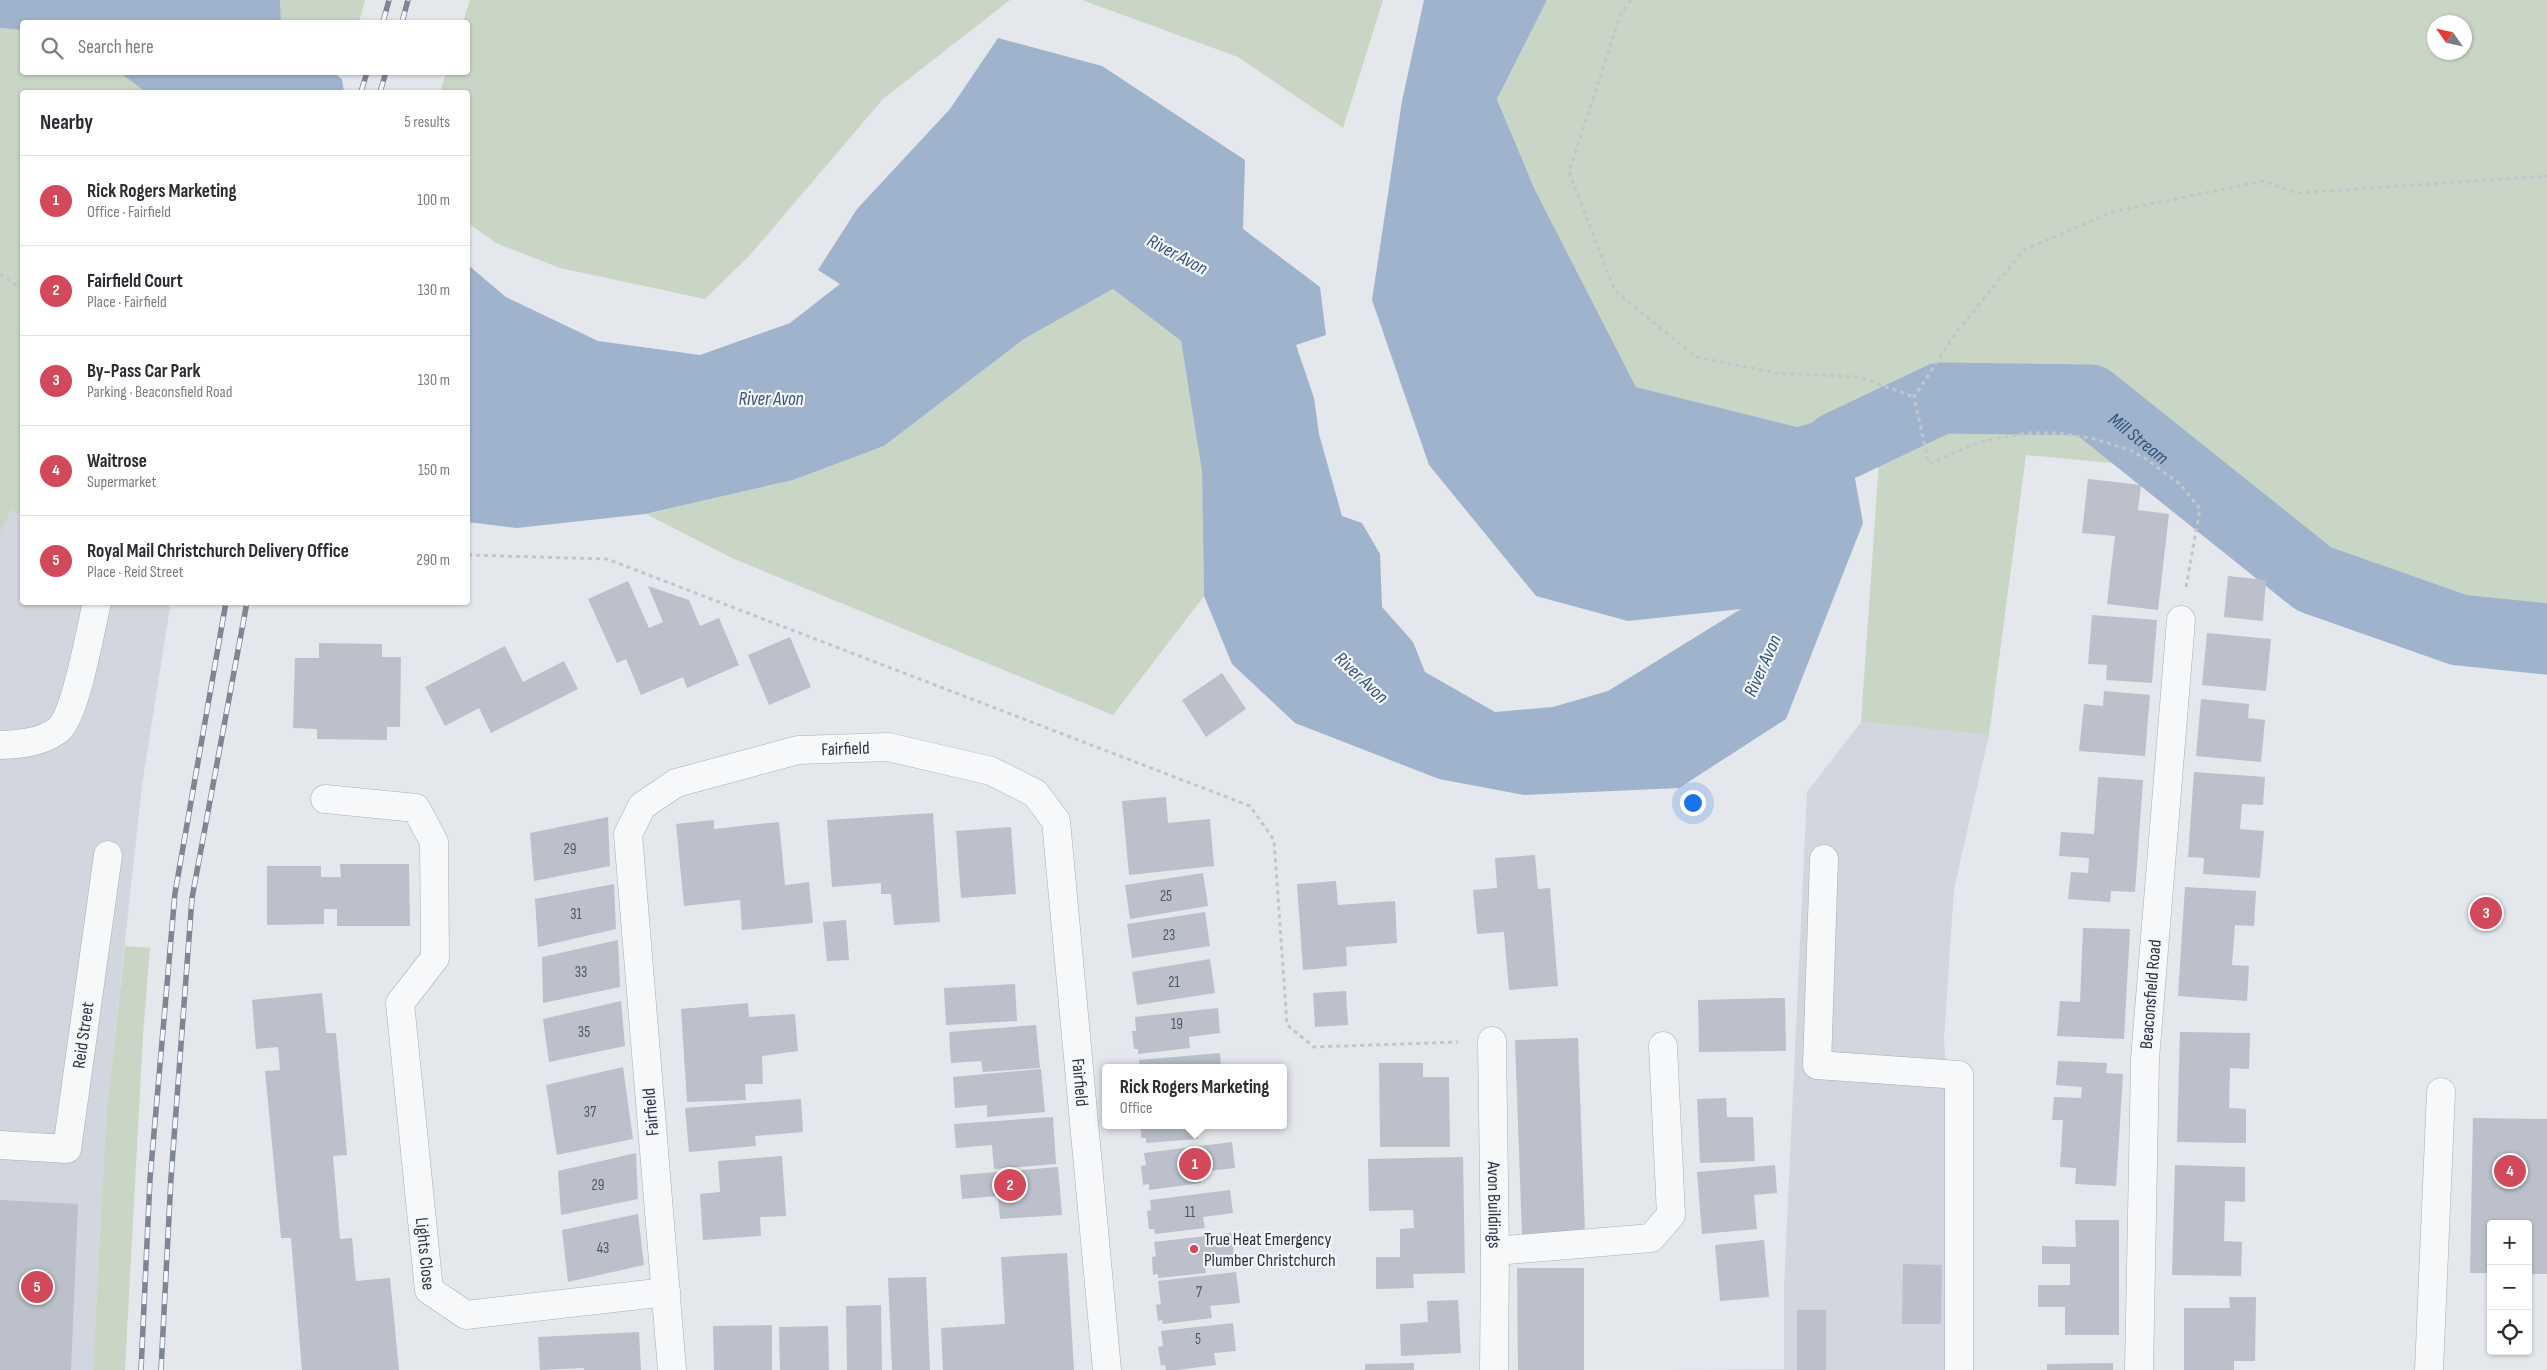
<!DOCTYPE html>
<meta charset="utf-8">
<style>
:root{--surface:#fff;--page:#f2f2f3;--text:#2b2b33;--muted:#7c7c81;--line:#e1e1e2;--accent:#d1495b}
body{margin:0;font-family:"Sofia Sans Condensed",sans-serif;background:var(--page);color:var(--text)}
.controls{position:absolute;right:15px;bottom:15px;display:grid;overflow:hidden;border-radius:5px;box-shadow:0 1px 4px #0004}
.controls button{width:45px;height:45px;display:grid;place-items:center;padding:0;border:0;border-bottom:1px solid var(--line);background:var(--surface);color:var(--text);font:25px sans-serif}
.compass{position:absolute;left:2427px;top:15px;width:45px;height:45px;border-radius:50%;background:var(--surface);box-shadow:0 1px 4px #0004;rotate:304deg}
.you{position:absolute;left:1692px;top:802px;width:18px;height:18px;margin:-12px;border:4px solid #fff;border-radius:50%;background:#1a73e8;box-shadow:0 0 0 8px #1a73e833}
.badge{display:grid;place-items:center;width:32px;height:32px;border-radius:50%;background:var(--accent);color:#fff;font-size:16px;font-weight:700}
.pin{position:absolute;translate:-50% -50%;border:2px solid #fff;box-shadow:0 1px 5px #0006}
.popup{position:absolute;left:1102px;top:1064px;width:185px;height:65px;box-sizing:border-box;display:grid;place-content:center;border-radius:5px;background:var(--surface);filter:drop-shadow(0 1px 4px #0005);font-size:16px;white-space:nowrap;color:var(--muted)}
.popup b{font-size:19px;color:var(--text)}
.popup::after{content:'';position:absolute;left:50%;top:100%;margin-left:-10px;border:10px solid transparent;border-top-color:var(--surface)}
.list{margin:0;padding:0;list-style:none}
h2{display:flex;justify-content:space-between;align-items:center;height:65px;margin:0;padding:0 20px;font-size:21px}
h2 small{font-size:16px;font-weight:400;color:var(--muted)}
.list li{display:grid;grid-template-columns:32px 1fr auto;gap:15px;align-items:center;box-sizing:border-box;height:90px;padding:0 20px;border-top:1px solid var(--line)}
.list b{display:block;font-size:19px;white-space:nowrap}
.list p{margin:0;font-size:16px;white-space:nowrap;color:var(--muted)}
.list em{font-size:16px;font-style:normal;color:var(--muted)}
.icon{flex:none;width:28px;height:28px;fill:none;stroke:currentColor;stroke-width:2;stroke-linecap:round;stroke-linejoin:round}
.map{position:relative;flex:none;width:2547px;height:1370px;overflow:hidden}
.search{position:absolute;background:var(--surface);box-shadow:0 1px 4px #0004;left:20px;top:20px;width:450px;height:55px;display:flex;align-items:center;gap:12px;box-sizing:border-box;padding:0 18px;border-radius:5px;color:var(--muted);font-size:19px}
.panel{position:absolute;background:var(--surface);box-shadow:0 1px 4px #0004;left:20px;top:90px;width:450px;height:515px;border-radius:5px}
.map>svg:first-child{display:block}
.built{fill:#d2d6de}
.green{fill:#c9d6c5;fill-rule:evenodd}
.water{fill:#9fb4cc}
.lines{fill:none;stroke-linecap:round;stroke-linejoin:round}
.river{stroke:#9fb4cc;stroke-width:71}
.building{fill:#bbc0ca}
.minor-casing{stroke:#a9aeb7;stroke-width:29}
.path{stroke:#c2c5cb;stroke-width:3;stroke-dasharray:4 4;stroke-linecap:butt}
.minor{stroke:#f7f8fa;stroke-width:28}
.rail-casing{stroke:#7d8696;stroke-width:5.5}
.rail{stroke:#f4f6f9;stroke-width:4;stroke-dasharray:11;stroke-linecap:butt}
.poi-dot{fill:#d1495b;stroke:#f4f6f9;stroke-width:2}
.labels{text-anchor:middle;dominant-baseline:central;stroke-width:4.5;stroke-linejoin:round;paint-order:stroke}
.number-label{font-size:15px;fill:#4f5766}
.street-label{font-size:18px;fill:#2b3445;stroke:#f4f6f9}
.poi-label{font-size:18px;fill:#2b3445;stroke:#f4f6f9;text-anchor:start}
.water-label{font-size:19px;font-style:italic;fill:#34527a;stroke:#f4f6f9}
</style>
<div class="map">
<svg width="2547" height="1370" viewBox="0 0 2547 1370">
<rect width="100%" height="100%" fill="#e4e7ec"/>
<path class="built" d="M11,508L22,516V602H163L170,607L142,785L106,1116L93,1370H0V534Z
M1861,722L1989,735L1954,889L1944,1039L1967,1370H1673L1784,1369V1287L1807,792Z"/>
<path class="green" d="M280,0H365L359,22H281Z
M470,0H1010L883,99L750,255L705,299L560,268L496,243L468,223V92H440L446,73L468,72V22H463Z
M1082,0H1383L1343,128L1238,57Z
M1547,0H2547V625L2426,619L2314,579L2176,469L2026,455L1989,735L1861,722L1880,446L1950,408L1882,402L1797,427L1636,387L1535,190L1497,98ZM2434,22H2464V52H2434Z
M0,28L22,30V72L120,73L146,92H22V516L11,509L0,534Z
M1113,289L1181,341L1202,472L1204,596L1113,715L734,559L646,514L793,480L884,446L1024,339Z
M125,946L150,948L143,1035L125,1370H93L106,1116Z"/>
<path class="water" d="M0,0H280L281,22H22V30L0,28Z
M1424,0H1547L1497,99L1535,190L1636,387L1797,427L1882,402L1951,408L1852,462L1863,523L1786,719L1679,788L1524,795L1439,779L1295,723L1232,664L1204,596L1202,472L1181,341L1113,289L1024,339L884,446L793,480L645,514L517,528L468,522V265L506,297L598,341L700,355L790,323L840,284L818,270L857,209L950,109L998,38L1102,66L1245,160L1243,229L1320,287L1326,335L1296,345L1314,398L1319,434L1342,516L1362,523L1380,554L1382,607L1413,642L1425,672L1495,712L1553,707L1608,691L1741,609L1628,621L1536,596L1429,465L1372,300L1402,101Z
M120,73H334L342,79L344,92H146Z"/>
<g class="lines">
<path class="river" id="s1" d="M1838,447L1941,398L2090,400L2314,579L2459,630L2547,639"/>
</g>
<path class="building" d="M2088,479L2141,485L2138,510L2169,514L2158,610L2107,604L2115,536L2082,533Z
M2228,576L2266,580L2263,621L2224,617Z
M628,581L649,628L663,622L648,586L689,600L700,626L719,618L739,665L687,688L683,677L641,695L626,659L617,663L588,599Z
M2092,615L2157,620L2152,683L2106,680L2107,665L2088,664Z
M2207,633L2271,639L2266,691L2202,685Z
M790,637L811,687L769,705L748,655Z
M319,643L382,644V657H401L400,727H387V740L317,739V729L293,728L295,658H319Z
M505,646L523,682L564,661L578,689L491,733L479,708L445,726L425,687Z
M1222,673L1246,709L1206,737L1182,700Z
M2104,691L2150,695L2145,756L2079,751L2084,704L2103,706Z
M2201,699L2249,704L2248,718L2265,720L2261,762L2196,756Z
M2194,772L2265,777L2263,805L2242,804L2240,829L2264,831L2260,878L2203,874L2204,858L2188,857Z
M2098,777L2143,780L2135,892L2111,891L2110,902L2068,899L2071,872L2088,873L2089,858L2059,856L2061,832L2094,834Z
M1166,797L1168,823L1210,819L1214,866L1129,875L1122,801Z
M933,813L940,922L894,925L891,894H881V883L832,887L827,820Z
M608,817L610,866L534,881L530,833Z
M714,820V829L779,822L785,885L809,882L813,923L742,930L740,900L684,906L676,824Z
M1011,827L1016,894L961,898L956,831Z
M1535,855L1538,889L1550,888L1558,986L1509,990L1504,932L1477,934L1473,890L1497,888L1495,858Z
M340,864H409L410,926H337V909H324V924L267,925V866H321V877H341Z
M1203,873L1208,906L1130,919L1125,885Z
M1336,881L1338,905L1395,901L1397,943L1346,947L1347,966L1303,970L1297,884Z
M614,884L616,929L538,947L535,899Z
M2185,887L2256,891L2254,926L2235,925L2232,965L2249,966L2247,1001L2178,996Z
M1205,912L1210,946L1132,958L1127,924Z
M846,920L849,960L827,961L823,922Z
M2083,928L2130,929L2124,1039L2057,1036L2060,1001L2080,1002Z
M618,940L620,987L543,1003L542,957Z
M1210,959L1215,993L1137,1005L1132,972Z
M1015,984L1017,1021L946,1025L944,988Z
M1346,991L1348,1025L1315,1027L1313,993Z
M322,993L326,1033H336L347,1155L333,1156L340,1239L352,1238L356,1281L390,1278L399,1370H302L291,1238H281L265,1071L280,1070L278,1047L256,1049L252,1000Z
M1785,998L1786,1051L1699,1052L1698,1000Z
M621,1001L625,1046L549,1062L543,1019Z
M748,1003L749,1017L795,1014L798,1051L762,1056L763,1084H745L746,1100L687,1102L681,1009Z
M1218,1008L1220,1033L1189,1037L1190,1048L1138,1054V1049H1134L1132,1031H1136L1135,1017Z
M1036,1025L1040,1068L983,1072L981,1061L951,1063L949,1032Z
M2180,1032L2250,1033L2249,1069L2230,1068L2229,1108L2246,1109V1143L2177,1142Z
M1578,1038L1585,1233L1522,1235L1515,1040Z
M1220,1053L1221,1068H1140L1139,1060Z
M2058,1061L2107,1063L2106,1073L2123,1074L2116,1186L2075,1184L2076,1168L2060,1167L2063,1120H2052L2054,1097L2081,1098L2082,1087L2056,1085Z
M1379,1063H1423V1077H1449L1450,1147H1380Z
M623,1067L633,1139L557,1155L546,1085Z
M1041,1069L1045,1112L987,1117V1105L955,1108L953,1077Z
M1726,1098L1727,1117H1753L1755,1161L1700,1163L1697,1099Z
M801,1099L803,1132L755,1136L756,1146L689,1152L685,1108Z
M1053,1117L1056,1164L994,1169L992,1145L956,1148L954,1124Z
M2473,1118L2547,1119V1274H2528V1224H2491V1273H2470Z
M1141,1125H1208V1127H1197L1198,1139L1146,1143V1138H1141Z
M1232,1142L1235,1168L1199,1172L1201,1183L1149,1190V1184L1143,1185L1141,1166L1146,1165L1144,1153Z
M636,1153L638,1199L561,1215L558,1171Z
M782,1156L786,1216L760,1217L761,1236L703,1240L700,1194L720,1192L718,1161Z
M1463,1157L1465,1273L1413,1274L1414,1288L1376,1289V1257H1400V1229L1414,1228L1413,1210L1369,1211L1368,1159Z
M1775,1165L1777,1193L1754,1195L1757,1229L1702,1234L1697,1172Z
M2175,1165L2245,1167V1202L2225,1201L2224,1241L2242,1242L2241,1276L2172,1275Z
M1058,1167L1062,1215L1000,1219L998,1196L962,1199L960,1175Z
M1230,1190L1233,1213L1203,1217L1205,1228L1155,1234L1154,1229H1149L1147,1211L1151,1210L1150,1200Z
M0,1200L78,1204L71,1370H0Z
M638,1214L644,1265L568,1282L562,1230Z
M2075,1220H2119V1335H2065V1307H2038V1285H2070V1264H2042V1246L2076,1247Z
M1232,1233L1234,1260L1205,1264L1206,1273L1158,1278V1274L1153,1275L1152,1257L1156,1256L1154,1242Z
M1764,1240L1769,1297L1720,1301L1715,1245Z
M1067,1253L1074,1370H943L941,1328L1005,1324L1001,1257Z
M1903,1264L1942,1265L1941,1324H1902Z
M1517,1268H1584V1370H1518Z
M1236,1272L1240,1303L1210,1306L1212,1318L1163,1324L1162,1320L1158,1321L1156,1305L1161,1304L1158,1281Z
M926,1277L930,1370H892L888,1278Z
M2229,1297H2256L2255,1361H2234V1370H2184V1308H2230Z
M1458,1300L1461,1353L1401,1356L1400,1324L1428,1322L1427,1301Z
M881,1305L882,1370H847L846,1306Z
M1797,1310H1826V1370H1797Z
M1233,1323L1236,1351L1214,1353L1216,1365L1177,1370H1166L1165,1365L1161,1366L1158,1347L1163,1346L1161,1331Z
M772,1325V1370H714L713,1326Z
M828,1326L829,1370H780L779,1327Z
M639,1332L641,1370H584V1368L540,1370L538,1337Z
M1414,1363V1370H1365V1364Z
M2113,1363V1370H2047V1364Z"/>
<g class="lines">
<g class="minor-casing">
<g id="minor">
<path d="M0,745C20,744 41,743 58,730C76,716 91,627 97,602"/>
<path id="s2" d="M325,799L416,808L434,842L435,958L400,1003L429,1290L466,1315L666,1292"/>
<path d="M1824,859L1817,1065L1959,1075V1370"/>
<path id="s3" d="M1492,1041L1495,1251L1494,1370"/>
<path id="s4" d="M0,1145L67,1149L108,855"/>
<path d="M1495,1251L1651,1238L1671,1215L1663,1046"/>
<path id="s5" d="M672,1370L628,834L642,806L676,783L798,750L888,747L991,771L1035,793L1056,821L1107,1370"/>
<path id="s6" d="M2139,1370L2145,1059L2181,620"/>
<path d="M2429,1370L2441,1092"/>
</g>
</g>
<path class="path" d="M1631,0L1621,13L1569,172L1615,291L1696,357L1776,373L1859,377L1914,397
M0,274L22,289
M468,555L607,559L1250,806L1274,840L1287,1025L1314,1047L1458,1042
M2186,587L2200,509L2180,484L2146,459L2130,450L2095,439L2060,433H2028L1979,442L1929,464L1914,397L1957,331L2024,250L2112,212L2263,181L2297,193L2547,176"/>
<use href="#minor" class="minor"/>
<g class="rail-casing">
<path id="rail" d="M383,22L389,0
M402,22L408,0
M361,92L367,72
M380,92L386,72
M141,1370L150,1179L175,893L226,602
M161,1370L171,1178L192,898L247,602"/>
</g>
<use href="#rail" class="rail"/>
</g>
<circle class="poi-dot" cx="1194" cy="1249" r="5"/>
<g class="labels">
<g class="number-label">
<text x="570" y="849">29</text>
<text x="1166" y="896">25</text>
<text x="576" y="914">31</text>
<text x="1169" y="935">23</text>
<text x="581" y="972">33</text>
<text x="1174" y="982">21</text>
<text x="1177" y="1024">19</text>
<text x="584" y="1032">35</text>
<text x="590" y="1112">37</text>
<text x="598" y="1185">29</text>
<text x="1190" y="1212">11</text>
<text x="603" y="1248">43</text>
<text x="1199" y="1292">7</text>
<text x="1198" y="1339">5</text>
</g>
<g class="street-label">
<text stroke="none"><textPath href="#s5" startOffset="784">Fairfield</textPath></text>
<text stroke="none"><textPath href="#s6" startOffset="376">Beaconsfield Road</textPath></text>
<text stroke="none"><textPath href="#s4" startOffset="182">Reid Street</textPath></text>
<text stroke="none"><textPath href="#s5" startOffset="1279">Fairfield</textPath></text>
<text transform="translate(651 1112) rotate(-95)">Fairfield</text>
<text stroke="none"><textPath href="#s3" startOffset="164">Avon Buildings</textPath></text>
<text stroke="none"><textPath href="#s2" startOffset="555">Lights Close</textPath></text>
</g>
<g class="poi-label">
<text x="1204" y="1239">True Heat Emergency<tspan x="1204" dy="21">Plumber Christchurch</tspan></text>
</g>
<g class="water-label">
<text transform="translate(1177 255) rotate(28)">River Avon</text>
<text x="771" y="399">River Avon</text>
<text stroke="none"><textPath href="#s1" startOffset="325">Mill Stream</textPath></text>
<text transform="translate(1763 666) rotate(-66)">River Avon</text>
<text transform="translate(1361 678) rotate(43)">River Avon</text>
</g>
</g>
</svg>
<div class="controls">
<button>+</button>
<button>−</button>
<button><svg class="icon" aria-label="locate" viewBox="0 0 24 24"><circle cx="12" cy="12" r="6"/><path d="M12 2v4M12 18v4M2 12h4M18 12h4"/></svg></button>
</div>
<svg class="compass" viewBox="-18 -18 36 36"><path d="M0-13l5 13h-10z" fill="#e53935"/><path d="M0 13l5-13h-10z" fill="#7c7c81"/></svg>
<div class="you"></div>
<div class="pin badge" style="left:1195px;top:1164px">1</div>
<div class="popup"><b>Rick Rogers Marketing</b>Office</div>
<div class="pin badge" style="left:1010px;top:1185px">2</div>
<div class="pin badge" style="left:2486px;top:913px">3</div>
<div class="pin badge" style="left:2510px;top:1171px">4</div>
<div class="pin badge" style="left:37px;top:1287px">5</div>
<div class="search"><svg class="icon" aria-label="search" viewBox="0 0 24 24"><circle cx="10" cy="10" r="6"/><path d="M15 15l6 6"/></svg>Search here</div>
<section class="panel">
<h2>Nearby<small>5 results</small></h2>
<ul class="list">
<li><span class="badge">1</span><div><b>Rick Rogers Marketing</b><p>Office · Fairfield</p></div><em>100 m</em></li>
<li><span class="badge">2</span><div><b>Fairfield Court</b><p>Place · Fairfield</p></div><em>130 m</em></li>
<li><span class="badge">3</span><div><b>By-Pass Car Park</b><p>Parking · Beaconsfield Road</p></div><em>130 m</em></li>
<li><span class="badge">4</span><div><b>Waitrose</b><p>Supermarket</p></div><em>150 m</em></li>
<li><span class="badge">5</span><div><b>Royal Mail Christchurch Delivery Office</b><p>Place · Reid Street</p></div><em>290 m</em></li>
</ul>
</section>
</div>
